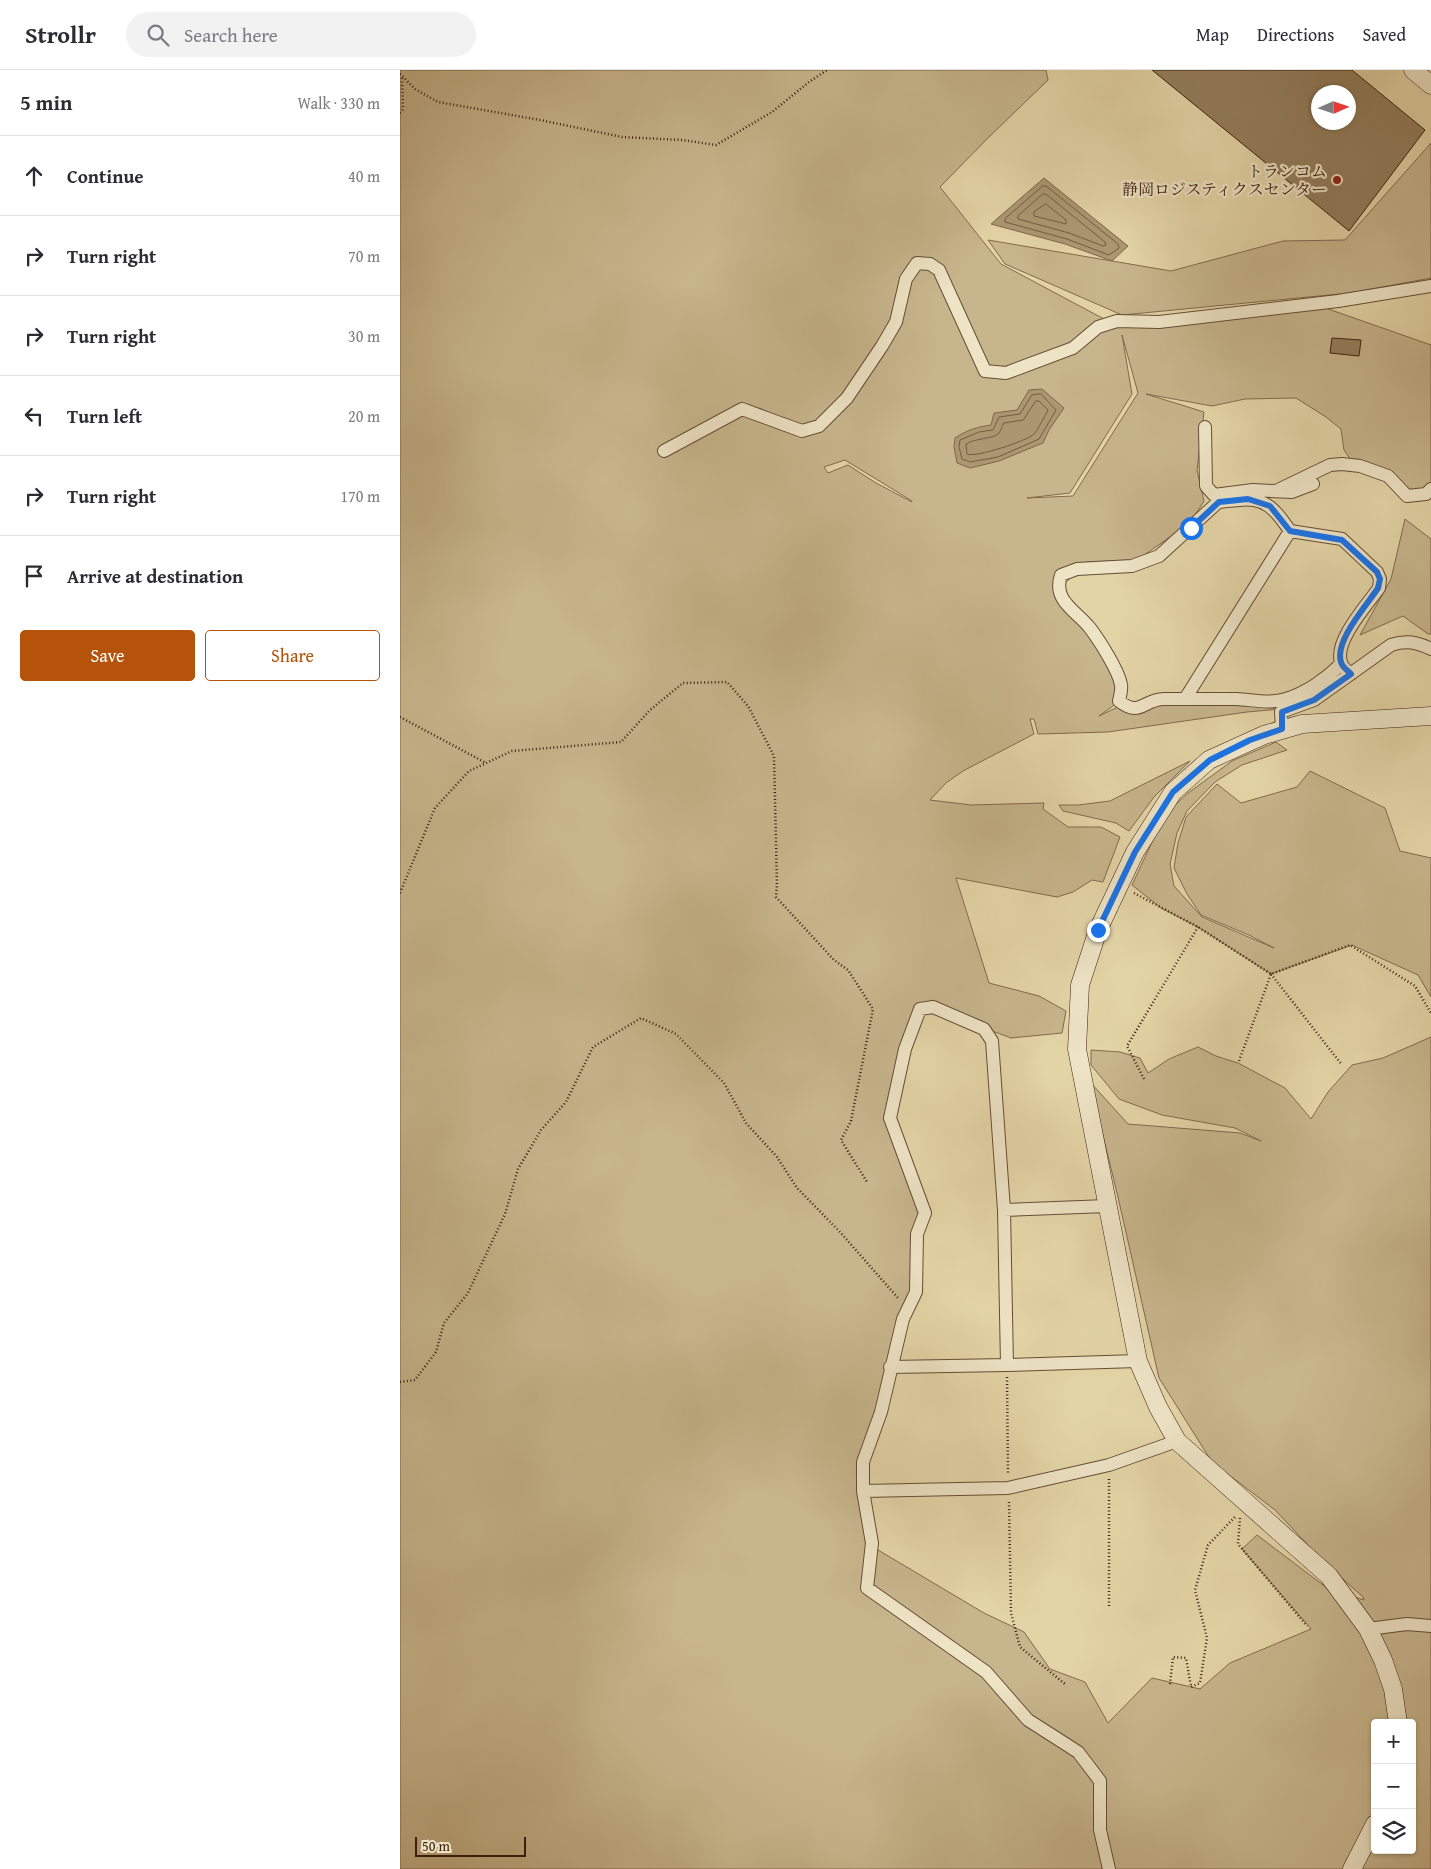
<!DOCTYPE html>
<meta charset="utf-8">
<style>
:root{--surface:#fff;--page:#f2f2f3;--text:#2b2b33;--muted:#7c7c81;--line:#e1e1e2;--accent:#b45309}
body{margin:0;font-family:"Gentium Book Plus","Noto Serif JP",serif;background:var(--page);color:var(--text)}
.controls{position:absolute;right:15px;bottom:15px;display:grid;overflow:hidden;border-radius:5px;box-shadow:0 1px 4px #0004}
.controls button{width:45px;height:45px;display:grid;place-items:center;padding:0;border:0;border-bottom:1px solid var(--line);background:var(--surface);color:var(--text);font:25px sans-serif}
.compass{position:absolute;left:911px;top:15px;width:45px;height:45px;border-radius:50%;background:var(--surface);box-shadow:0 1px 4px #0004;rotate:87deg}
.scale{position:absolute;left:15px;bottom:12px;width:111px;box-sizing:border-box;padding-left:5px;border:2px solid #3c200e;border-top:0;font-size:14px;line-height:18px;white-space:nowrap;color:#3c200e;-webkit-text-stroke:4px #ede3c5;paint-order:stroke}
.stop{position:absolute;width:15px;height:15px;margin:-11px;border:4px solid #1a73e8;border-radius:50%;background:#fff}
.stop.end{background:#1a73e8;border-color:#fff;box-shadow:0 1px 5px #0008}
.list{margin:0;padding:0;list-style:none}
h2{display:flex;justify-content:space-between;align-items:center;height:65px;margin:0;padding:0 20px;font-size:21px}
h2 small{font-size:16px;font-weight:400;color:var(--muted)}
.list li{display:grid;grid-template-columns:32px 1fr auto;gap:15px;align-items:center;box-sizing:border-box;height:80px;padding:0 20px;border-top:1px solid var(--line)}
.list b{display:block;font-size:19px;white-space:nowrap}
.list em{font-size:16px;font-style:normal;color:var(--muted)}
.actions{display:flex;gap:10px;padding:15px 20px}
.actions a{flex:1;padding:11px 0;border:1px solid var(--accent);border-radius:5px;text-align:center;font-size:18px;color:var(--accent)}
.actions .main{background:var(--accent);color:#fff}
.icon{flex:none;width:28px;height:28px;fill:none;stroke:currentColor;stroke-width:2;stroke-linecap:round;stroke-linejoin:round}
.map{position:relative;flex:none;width:1031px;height:1799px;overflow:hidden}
header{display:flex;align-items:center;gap:30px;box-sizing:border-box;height:70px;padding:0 25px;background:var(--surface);border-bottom:1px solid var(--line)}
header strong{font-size:24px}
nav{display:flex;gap:28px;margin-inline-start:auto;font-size:18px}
.search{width:350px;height:45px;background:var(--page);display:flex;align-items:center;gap:12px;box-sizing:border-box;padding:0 18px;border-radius:28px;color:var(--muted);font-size:19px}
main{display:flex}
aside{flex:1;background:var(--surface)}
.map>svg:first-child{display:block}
.green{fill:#c7b58c;stroke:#826a4d;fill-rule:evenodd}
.water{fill:#aa9772;stroke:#7e674a}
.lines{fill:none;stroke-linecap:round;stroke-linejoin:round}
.shore{stroke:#735c40;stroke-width:1}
.building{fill:#937e5d;stroke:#3c200e;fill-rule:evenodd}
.street-casing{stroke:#664d34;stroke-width:14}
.secondary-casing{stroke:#3c200e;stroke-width:19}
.path{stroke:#3c200e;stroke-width:2.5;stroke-dasharray:1 2.5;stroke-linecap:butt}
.street{stroke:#ede3c5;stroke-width:12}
.secondary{stroke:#ede3c5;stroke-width:18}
.route{stroke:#1a73e8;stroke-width:6}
.poi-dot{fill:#8f2418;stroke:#ede3c5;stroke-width:2}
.labels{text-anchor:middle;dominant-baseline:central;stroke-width:4.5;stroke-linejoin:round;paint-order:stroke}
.poi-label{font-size:16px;fill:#3c200e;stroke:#ede3c5;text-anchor:end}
</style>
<header>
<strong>Strollr</strong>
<div class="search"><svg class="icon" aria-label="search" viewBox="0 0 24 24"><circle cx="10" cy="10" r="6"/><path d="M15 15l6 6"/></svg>Search here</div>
<nav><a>Map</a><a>Directions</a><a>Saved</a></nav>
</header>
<main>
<aside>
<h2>5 min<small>Walk · 330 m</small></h2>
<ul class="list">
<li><svg class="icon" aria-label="ahead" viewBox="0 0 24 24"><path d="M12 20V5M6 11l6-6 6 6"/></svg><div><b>Continue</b></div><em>40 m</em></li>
<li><svg class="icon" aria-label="right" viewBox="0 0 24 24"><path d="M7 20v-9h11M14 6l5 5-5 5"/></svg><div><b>Turn right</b></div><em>70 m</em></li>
<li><svg class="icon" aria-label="right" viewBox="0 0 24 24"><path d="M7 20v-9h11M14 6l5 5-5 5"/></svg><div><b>Turn right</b></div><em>30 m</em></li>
<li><svg class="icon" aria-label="left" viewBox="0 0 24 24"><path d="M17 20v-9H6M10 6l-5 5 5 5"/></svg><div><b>Turn left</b></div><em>20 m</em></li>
<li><svg class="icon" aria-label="right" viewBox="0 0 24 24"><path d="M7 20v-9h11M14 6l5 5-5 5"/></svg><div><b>Turn right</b></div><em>170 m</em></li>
<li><svg class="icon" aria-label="arrive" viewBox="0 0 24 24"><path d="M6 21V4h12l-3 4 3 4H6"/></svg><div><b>Arrive at destination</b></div></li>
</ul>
<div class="actions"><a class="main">Save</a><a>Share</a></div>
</aside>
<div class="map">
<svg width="1031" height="1799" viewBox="0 0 1031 1799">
<rect width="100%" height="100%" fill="#e3d4a6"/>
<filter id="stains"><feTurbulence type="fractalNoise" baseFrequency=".004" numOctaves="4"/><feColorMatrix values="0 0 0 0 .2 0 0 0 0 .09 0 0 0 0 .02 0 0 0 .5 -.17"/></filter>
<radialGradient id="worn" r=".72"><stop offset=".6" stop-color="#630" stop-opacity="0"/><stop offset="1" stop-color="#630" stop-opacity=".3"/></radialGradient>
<path class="green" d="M0,0H646L648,10L588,68L540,117L601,194L719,257L914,234L1031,275V418L1010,426L982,404L955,396L944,380L941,359L926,347L896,328L845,329L812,336L746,324L804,342L797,400L804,431L790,453L737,490L687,492L659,519L722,618L713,636L699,646L720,636L757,629L869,632L937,598L946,607L892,638L847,642L708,662L638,664L634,649H630L634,664L563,701L546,713L530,730L571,735L644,733L643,739L668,757H701L720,767L703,812L692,810L673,822L657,827L556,808L589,913L639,926L666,941L662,963L611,968L521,934L490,1048L521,1141L513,1220L459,1396L468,1474L584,1543L624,1562L650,1599L685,1612L708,1653L752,1608L800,1619L830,1593L911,1559L842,1479L857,1465L927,1518L964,1530L963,1527L925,1493L875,1440L812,1392L759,1308L718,1127L690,1012L728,1054L840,1063L861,1071L835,1058L762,1045L719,1029L691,995V980L720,982L740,988L748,1003L769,989L798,977L816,986L838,993L885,1018L911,1049L928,1022L952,995L983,988L1031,967V1799H0ZM722,265L738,323L673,426L627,428L670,423L732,324ZM445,390L512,431V432L476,413L448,395L428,403L424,397ZM975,1653H1012V1780H975Z
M1031,73V208L950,223L722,245L605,194L588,170L771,201L883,171L945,170Z
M1005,449L1031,469V564H1028L1003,546L960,565L991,509Z
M876,672L887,680L842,695L815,712L787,741L777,763L770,794L774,816L802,847L874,878L849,865L801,845L787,824L774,798L778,773L786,747L817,714L841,733L897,717L910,701L985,738L1000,781L1031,788V927L1018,905L952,875L871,904L798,857L761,838L732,815L753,770L772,738L788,723L832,691Z
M790,691L754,727L729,761L716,753L663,741L659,735H678L710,731Z"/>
<path class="water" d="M644,108L728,176L712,191L665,174L591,154Z
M642,319L664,338L649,360L643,373L599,391L570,398L557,393L554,377L555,368C567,360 577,357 591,355L594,343L617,340L629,320Z"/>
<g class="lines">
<path class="shore" d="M643,116H646L718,174L719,178L709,185L667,169L605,152V149Z
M643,124H646L705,172L706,175L703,176L669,163L618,149V146Z
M646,134L666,150V154L634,146V142Z
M641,324L656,340L639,369L598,387L570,392L562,389L559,377L560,370L579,362L593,360L599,347L620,344L632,325Z
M636,331H639L648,340C646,344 636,363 634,364C627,371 575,388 567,384L566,374C576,368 592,369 598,364C601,361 602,356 604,353L623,350Z"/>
</g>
<path class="building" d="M752,0H952L1025,60L949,161ZM918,22H948V52H918Z
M932,268L961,270L959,286L930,283Z"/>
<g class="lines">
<g class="street-casing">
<path id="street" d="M805,357L806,416L814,425L853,420L892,422L913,414
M264,381L342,339L402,361L419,356L447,328L482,276L496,252L506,209L517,193L530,194L539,200L585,301L606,303L673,278L698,257L717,251L759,252L938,231L1031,216
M876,421L930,395L942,394L960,396L988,406L1007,426L1026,424L1031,419
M827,424L759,486L732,496L677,499L661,505C652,531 677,541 690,558C699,570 719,601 721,615C722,620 720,626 719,631C741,648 743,629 764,629C788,629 813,629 837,629C854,630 870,634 886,629C906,623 927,608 941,594
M890,461L942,469L977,502L980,509L979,518C967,535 934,571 941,592C942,597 947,601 951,604
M785,629L890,461C867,427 859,427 819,432
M882,659L881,642L914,630L991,575C1006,570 1017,572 1031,579
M604,1140L707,1136
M607,1295L604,1140L592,971L584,959L533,937L520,939L505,979L490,1048L525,1143L517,1164L516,1222L503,1249L481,1342L463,1392V1421L472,1473L467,1518L586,1602L628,1650L678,1682L700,1711V1760L709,1799
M490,1297L607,1295L738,1291
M463,1421L608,1418L709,1395L777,1371
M968,1559L1007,1554L1031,1556"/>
</g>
<g class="secondary-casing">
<path id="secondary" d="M1013,0L1031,15
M998,1653L993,1619L983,1590L968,1559L929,1506L777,1371L758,1337L738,1291L677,979L680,915L698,860L735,782L773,722L809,690L864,665L902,654L1031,646
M952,1799L975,1754"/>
</g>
<path class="path" d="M0,4L15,19L38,32L140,50L222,67L282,70L316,75L372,42L409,12L427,0
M0,43L3,39L2,8
M0,647L86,693
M0,823L35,738L69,701L112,681L221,672L250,640L283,613L327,612L348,636L374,686L377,815L376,827L434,890L448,900L473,939L451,1051L441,1070L467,1112
M734,823L798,857L871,904L950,875L1015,916L1031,943
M871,904L942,995
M839,991L871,904
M744,1009L727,976L798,857
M607,1307L608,1404
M0,1312L15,1310L36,1282L44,1253L68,1223L105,1144L118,1099L141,1060L166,1032L193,977L241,948L276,964L324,1013L346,1053L377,1087L397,1118L440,1162L498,1228
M709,1409V1536
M609,1432L611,1543L620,1577L665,1614
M840,1448L838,1474L907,1556
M770,1614L773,1587L786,1588L791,1617L800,1613L807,1568L795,1520L808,1475L836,1446"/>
<use href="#street" class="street"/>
<use href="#secondary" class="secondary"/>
</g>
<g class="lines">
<path class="route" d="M698,860L735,782L773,722L810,690L850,670L882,659V642L914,630L951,604C947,600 942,597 941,592C934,571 967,535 978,518L980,509L977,502L942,470L890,461L870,436L848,429L819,432L791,458"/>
</g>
<circle class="poi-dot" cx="937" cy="110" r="5"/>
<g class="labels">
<g class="poi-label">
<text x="927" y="101">トランコム<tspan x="927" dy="18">静岡ロジスティクスセンター</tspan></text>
</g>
</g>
<rect width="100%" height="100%" filter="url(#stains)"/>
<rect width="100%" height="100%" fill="url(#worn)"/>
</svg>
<div class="controls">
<button>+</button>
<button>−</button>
<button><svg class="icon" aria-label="layers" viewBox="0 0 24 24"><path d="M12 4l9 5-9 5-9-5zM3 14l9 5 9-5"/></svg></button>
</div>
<svg class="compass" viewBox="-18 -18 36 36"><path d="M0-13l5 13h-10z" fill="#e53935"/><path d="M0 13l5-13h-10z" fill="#7c7c81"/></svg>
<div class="scale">50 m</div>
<div class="stop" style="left:791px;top:458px"></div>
<div class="stop end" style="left:698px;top:860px"></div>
</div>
</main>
